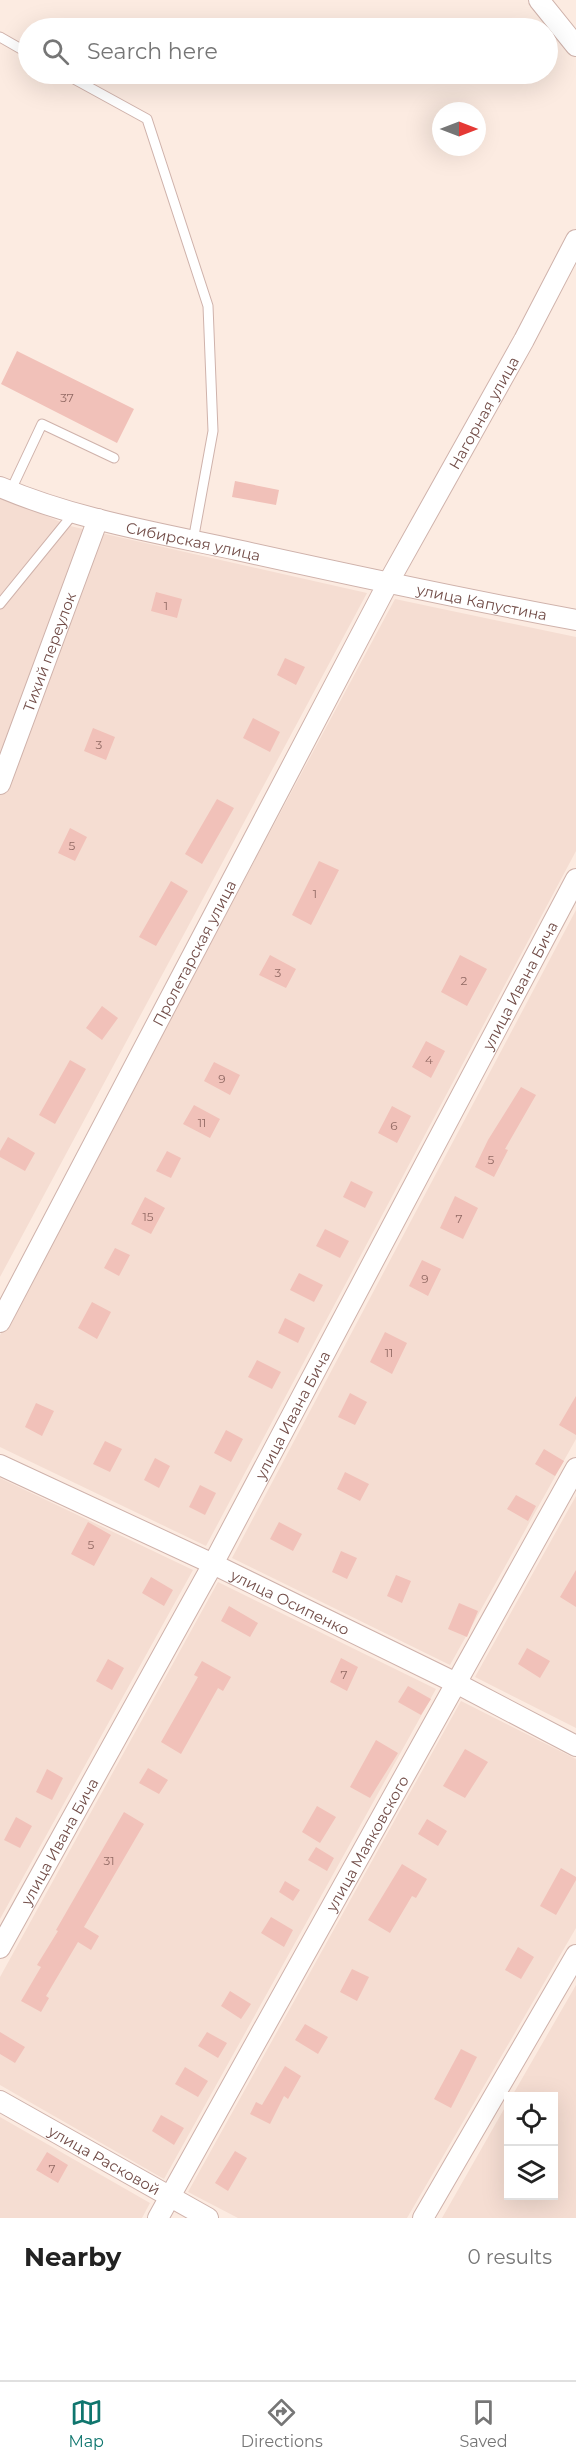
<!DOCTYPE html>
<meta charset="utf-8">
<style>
:root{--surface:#fff;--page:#f2f2f2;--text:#222;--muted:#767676;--line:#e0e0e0;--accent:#0f766e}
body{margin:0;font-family:Montserrat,sans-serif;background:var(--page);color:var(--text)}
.controls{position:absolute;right:18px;bottom:18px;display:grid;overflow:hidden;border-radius:0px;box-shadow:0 6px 24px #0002}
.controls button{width:54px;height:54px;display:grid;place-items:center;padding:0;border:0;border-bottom:2px solid var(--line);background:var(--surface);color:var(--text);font:30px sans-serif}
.compass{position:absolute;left:432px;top:102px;width:54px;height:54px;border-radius:50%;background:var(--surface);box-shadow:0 6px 24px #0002;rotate:90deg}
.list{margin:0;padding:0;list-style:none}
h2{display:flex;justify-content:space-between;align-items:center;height:78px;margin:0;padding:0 24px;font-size:26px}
h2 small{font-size:20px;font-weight:400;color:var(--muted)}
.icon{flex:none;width:33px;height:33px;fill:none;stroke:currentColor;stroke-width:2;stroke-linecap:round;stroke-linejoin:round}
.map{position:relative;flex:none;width:576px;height:2218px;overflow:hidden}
.search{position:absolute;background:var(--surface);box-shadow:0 6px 24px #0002;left:18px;right:18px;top:18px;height:66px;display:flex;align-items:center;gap:15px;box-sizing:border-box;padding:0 21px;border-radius:33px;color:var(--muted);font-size:22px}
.sheet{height:162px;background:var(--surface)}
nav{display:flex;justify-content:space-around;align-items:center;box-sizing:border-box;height:84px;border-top:2px solid var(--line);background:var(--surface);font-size:16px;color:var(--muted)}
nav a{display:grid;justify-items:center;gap:3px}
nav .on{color:var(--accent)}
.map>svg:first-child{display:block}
.residential{fill:#f5ddd2}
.building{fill:#f1c1b9}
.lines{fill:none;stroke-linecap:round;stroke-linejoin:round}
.service-casing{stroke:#cfb2ab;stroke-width:11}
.minor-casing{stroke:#cfb2ab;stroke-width:22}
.service{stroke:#fff;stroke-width:9}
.minor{stroke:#fff;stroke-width:20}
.labels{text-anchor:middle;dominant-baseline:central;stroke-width:6;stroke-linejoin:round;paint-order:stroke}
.number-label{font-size:12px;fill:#926a64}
.street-label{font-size:15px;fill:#724d48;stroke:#ffefe6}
</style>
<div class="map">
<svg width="576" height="2218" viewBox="0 0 576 2218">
<rect width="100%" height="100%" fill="#fcebe1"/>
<path class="residential" d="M0,496L70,526L367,593L0,1277Z
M395,599L576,637V851L206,1546L0,1447V1335Z
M576,910V1439L450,1665L232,1558Z
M0,1478L193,1570L0,1919Z
M576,1496V1728L475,1677Z
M218,1582L436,1689L164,2179L0,2085V1977Z
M461,1701L576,1759V1928L407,2218H238L188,2192Z
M576,1985V2218H442L508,2102V2196H554V2096H512Z
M0,2117L150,2203L142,2218H0Z"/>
<path class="building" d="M17,351L134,409L117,443L1,384Z
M235,481L279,490L276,505L232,497Z
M156,592L182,599L177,618L151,611Z
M285,658L305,667L296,685L277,675Z
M253,718L280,732L270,752L243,738Z
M93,728L115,737L106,760L84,751Z
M217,799L234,808L202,864L185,854Z
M70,828L87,837L75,861L58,853Z
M319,861L339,870L311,925L292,915Z
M171,881L188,891L156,946L139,937Z
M270,955L296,969L286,988L259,975Z
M460,955L487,969L467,1006L441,992Z
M102,1006L118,1018L102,1040L86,1028Z
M426,1041L445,1051L431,1078L412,1067Z
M70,1060L86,1069L55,1124L39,1115Z
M214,1062L240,1075L230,1095L204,1081Z
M521,1087L536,1095L505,1149L508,1150L494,1177L475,1167L488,1140Z
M194,1105L220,1119L210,1138L183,1124Z
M392,1106L411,1116L397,1143L378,1133Z
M8,1137L35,1153L25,1171L0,1157V1151Z
M167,1151L181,1158L171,1178L156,1171Z
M351,1181L373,1192L365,1208L343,1197Z
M455,1196L478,1208L463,1239L440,1228Z
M145,1197L165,1208L151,1234L131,1224Z
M325,1229L349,1241L340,1258L316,1246Z
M115,1248L130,1255L119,1276L104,1268Z
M422,1260L441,1269L428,1296L409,1286Z
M299,1273L323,1285L314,1302L290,1290Z
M92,1302L111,1312L97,1339L78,1328Z
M285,1318L305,1328L298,1343L278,1333Z
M385,1332L407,1343L392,1374L370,1362Z
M257,1360L281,1372L272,1389L248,1377Z
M350,1393L367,1402L355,1425L338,1417Z
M576,1396V1435L559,1425Z
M36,1403L54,1411L42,1436L25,1427Z
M226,1430L243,1439L231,1462L214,1453Z
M105,1441L122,1449L110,1472L93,1464Z
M544,1449L564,1461L555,1476L535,1464Z
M155,1458L170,1466L159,1488L144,1480Z
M345,1472L369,1484L360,1501L337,1489Z
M200,1485L216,1493L205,1515L189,1507Z
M516,1495L536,1506L528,1521L507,1509Z
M88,1522L111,1535L94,1566L71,1554Z
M279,1522L302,1534L293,1551L270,1539Z
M341,1551L357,1558L347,1579L332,1572Z
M576,1570V1607L560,1597Z
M396,1575L411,1581L402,1603L387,1596Z
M151,1577L173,1590L164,1606L142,1593Z
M459,1603L478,1611L467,1637L448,1629Z
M229,1606L258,1623L250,1637L221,1621Z
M527,1648L550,1661L540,1678L518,1664Z
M341,1658L358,1667L347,1691L330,1682Z
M108,1659L124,1668L112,1690L96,1681Z
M202,1661L231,1677L223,1691L218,1688L181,1754L161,1742L198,1677L194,1675Z
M408,1686L431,1699L421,1715L398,1702Z
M376,1740L398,1753L370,1798L350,1787Z
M465,1749L488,1762L465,1798L443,1786Z
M148,1768L168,1780L159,1794L139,1783Z
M47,1769L63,1778L52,1800L36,1792Z
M317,1806L336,1817L320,1843L302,1832Z
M124,1812L144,1824L84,1927L99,1936L91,1950L78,1942L46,1996L49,1998L41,2012L21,2001L41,1967L37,1965L58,1931L56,1930Z
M16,1817L32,1826L20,1848L4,1840Z
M427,1819L447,1831L438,1846L418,1834Z
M316,1847L334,1858L327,1871L308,1860Z
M402,1864L427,1879L416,1898L412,1896L390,1933L368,1920Z
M561,1868L576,1877V1880L556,1915L540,1906Z
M285,1881L300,1890L293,1901L279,1892Z
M271,1917L293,1930L284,1947L261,1933Z
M518,1947L534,1957L521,1979L505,1970Z
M352,1969L369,1977L357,2001L340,1992Z
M230,1991L251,2004L241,2019L221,2006Z
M305,2024L328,2037L318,2054L295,2040Z
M0,2032L25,2047L15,2063L0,2054Z
M207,2032L227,2043L218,2058L198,2046Z
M461,2049L477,2057L451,2108L434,2099Z
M285,2066L301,2076L288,2099L284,2096L270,2124L250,2114L256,2102L262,2105Z
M185,2067L208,2081L198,2097L175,2084Z
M161,2115L184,2128L174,2145L152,2131Z
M235,2151L247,2158L228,2191L215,2183Z
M47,2152L68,2165L58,2183L36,2170Z"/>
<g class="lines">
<g class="service-casing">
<path id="service" d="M0,37L28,53
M65,74L147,119L208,306L213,431L193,541
M10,492L42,424L114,458
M0,604L74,513"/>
</g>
<g class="minor-casing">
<g id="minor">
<path d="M539,0L576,46"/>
<path id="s1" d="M0,487C75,519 158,533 237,550C350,575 463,599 576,620"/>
<path id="s2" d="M0,784L98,519"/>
<path id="s3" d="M0,1322L388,583L524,340L576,240"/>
<path id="s4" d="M0,1465L213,1564L456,1683L576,1746"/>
<path id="s5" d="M0,1948L213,1564L576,879"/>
<path id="s6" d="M0,2101L208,2218"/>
<path id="s7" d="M158,2218L576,1468"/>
<path d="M423,2218L576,1955"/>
</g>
</g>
<use href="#service" class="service"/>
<use href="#minor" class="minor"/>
</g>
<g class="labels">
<g class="number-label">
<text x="67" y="397">37</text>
<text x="166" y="605">1</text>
<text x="99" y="744">3</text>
<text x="72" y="845">5</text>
<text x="315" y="893">1</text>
<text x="278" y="972">3</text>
<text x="464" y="980">2</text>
<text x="429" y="1059">4</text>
<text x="222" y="1078">9</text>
<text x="202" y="1122">11</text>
<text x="394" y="1125">6</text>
<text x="491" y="1159">5</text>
<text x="148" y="1216">15</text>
<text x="459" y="1218">7</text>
<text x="425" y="1278">9</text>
<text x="389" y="1352">11</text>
<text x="91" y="1544">5</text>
<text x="344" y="1674">7</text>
<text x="109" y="1860">31</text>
<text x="52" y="2168">7</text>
</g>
<g class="street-label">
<text stroke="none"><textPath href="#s3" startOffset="1030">Нагорная улица</textPath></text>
<text stroke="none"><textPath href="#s1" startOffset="201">Сибирская улица</textPath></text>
<text stroke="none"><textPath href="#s1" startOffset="496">улица Капустина</textPath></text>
<text stroke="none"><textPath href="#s2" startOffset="141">Тихий переулок</textPath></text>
<text stroke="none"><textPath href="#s3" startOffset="417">Пролетарская улица</textPath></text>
<text stroke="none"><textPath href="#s5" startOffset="1094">улица Ивана Бича</textPath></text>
<text stroke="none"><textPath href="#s5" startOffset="608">улица Ивана Бича</textPath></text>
<text stroke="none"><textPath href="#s4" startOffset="321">улица Осипенко</textPath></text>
<text stroke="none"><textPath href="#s5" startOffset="122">улица Ивана Бича</textPath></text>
<text stroke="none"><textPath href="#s7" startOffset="429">улица Маяковского</textPath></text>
<text stroke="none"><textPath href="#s6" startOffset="120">улица Расковой</textPath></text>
</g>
</g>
</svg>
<div class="controls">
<button><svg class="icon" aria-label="locate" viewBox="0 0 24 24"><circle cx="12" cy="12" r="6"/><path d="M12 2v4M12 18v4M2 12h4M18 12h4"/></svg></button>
<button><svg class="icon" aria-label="layers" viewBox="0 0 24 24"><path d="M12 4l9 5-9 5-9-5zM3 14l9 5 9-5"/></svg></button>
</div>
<svg class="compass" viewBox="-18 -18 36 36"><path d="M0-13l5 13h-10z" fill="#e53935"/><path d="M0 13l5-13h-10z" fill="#767676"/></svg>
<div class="search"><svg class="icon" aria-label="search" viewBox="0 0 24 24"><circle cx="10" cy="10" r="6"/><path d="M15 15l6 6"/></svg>Search here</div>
</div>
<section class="sheet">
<h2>Nearby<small>0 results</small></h2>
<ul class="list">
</ul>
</section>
<nav>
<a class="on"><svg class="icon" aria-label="map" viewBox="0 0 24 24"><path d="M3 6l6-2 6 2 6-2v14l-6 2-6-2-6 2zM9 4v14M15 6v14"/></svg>Map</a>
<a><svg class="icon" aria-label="directions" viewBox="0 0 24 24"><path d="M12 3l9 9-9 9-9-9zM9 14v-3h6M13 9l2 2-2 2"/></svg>Directions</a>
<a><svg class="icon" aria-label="saved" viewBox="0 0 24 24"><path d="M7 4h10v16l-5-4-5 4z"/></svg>Saved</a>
</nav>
